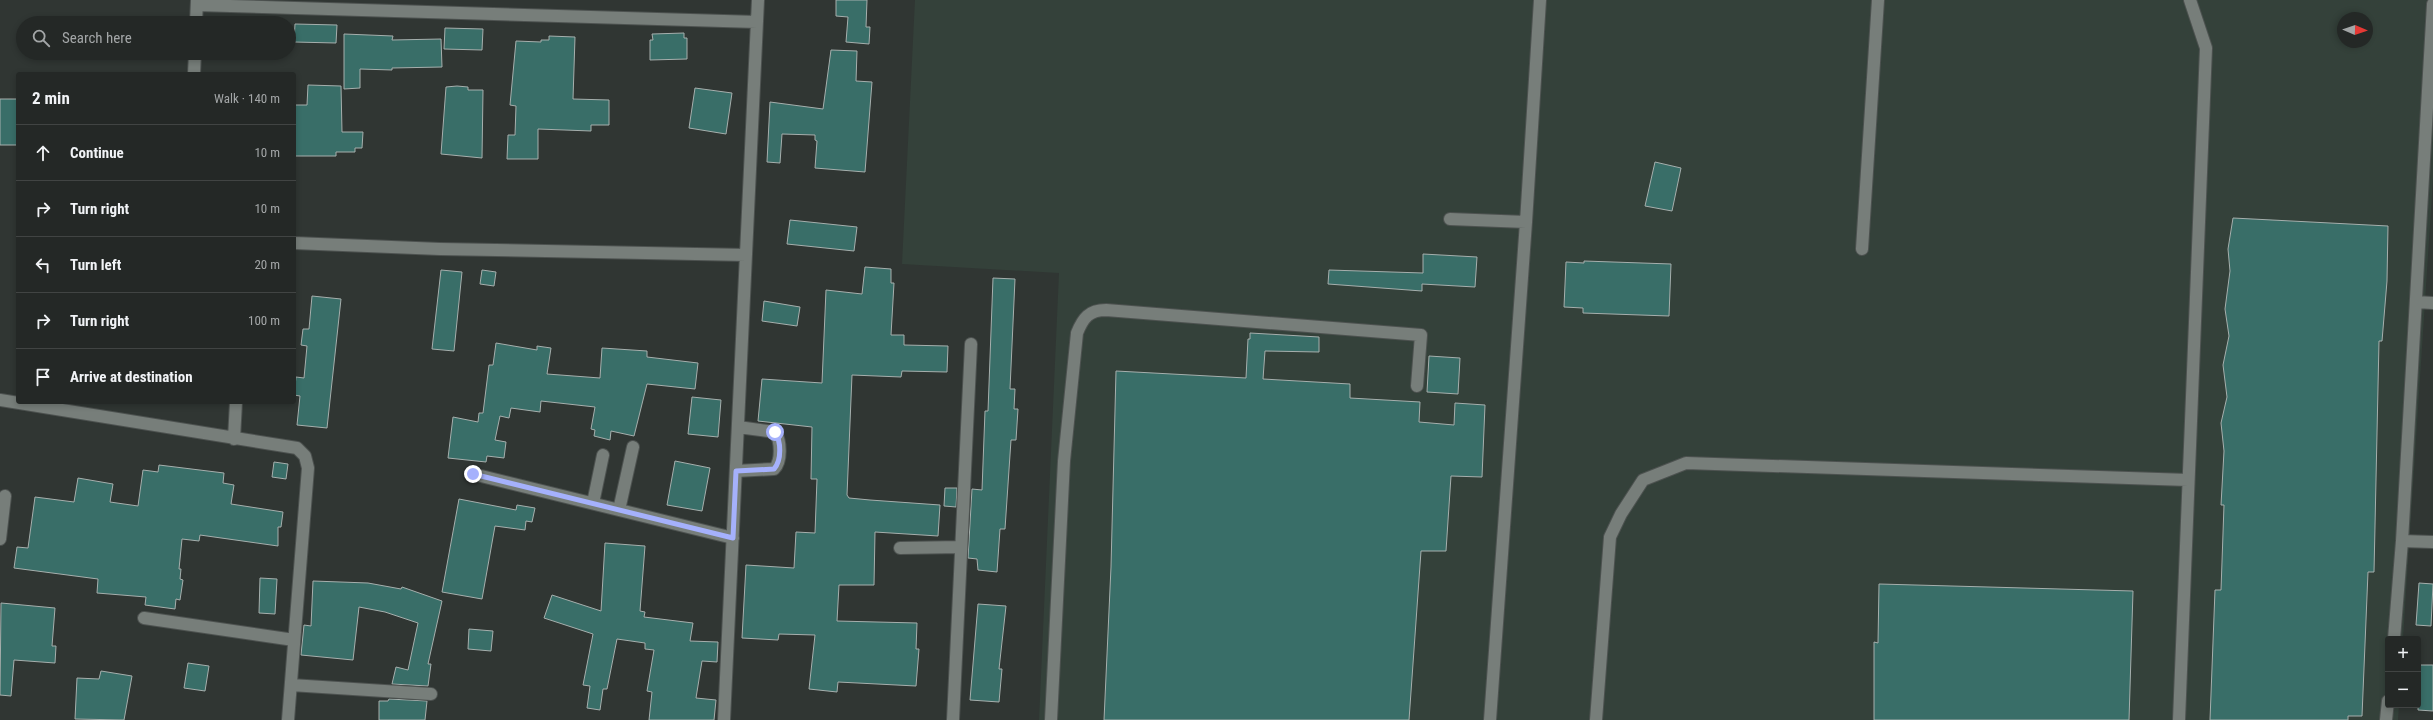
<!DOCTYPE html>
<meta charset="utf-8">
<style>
:root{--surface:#242826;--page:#303432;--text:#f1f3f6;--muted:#a3a6a7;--line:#414443}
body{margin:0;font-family:"Roboto Condensed",sans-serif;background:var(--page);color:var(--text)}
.controls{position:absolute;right:12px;bottom:12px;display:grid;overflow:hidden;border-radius:4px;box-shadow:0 2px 6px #0003}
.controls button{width:36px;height:36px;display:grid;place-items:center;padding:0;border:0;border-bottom:1px solid var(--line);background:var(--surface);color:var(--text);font:20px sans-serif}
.compass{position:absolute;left:2337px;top:12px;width:36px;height:36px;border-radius:50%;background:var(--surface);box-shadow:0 2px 6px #0003;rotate:92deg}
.stop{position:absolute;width:12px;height:12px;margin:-9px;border:3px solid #a5b1fc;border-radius:50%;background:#fff}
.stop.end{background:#a5b1fc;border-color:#fff;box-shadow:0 1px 4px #0008}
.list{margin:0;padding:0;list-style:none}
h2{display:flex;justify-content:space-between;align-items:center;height:52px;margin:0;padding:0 16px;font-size:17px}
h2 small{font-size:13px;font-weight:400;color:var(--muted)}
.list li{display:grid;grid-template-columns:26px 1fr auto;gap:12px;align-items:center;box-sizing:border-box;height:56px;padding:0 16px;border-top:1px solid var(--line)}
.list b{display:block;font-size:15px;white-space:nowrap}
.list em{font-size:13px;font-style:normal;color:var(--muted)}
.icon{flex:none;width:22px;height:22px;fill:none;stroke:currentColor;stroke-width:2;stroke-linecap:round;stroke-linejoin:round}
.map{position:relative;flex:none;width:2433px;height:720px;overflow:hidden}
.search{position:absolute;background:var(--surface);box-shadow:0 2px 6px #0003;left:16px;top:16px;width:280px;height:44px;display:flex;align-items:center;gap:10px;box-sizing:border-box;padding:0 14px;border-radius:22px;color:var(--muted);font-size:15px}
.panel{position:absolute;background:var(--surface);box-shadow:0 2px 6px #0003;left:16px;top:72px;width:280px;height:332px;border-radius:4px}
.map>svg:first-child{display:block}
.built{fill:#34413a;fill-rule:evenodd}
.building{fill:#396e68;stroke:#a6afad}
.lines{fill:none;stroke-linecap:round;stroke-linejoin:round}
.minor-casing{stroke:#4d5250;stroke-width:14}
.minor{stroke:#777e7a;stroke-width:12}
.route{stroke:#a5b1fc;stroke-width:5}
</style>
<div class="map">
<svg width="2433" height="720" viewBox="0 0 2433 720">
<rect width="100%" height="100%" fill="#303633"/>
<path class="built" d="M915,0H2433V179L2403,639H2388V705H2399L2398,720H1039L1059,273L902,264ZM2343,18H2367V42H2343Z"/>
<path class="building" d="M836,0H867L866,27H870L869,44L846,42L848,17L836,16Z
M295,24L337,25L336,43L294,42Z
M445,28L483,29L482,50L444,49Z
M684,33V38H687V59L650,60V40H653L652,34Z
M344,34L393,36L392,40L441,39L442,67L392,68V70L360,69V88L344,89Z
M549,36L575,37L573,99L609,100V125H591V131L538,129V159H507L508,135H515L516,106L510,105L516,41L541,42V40H549Z
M831,50L857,51L856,81L872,82L865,172L815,168L817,141L815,140V135L782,134L780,163L767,162L770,102L823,109Z
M308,85L341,86L342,132H363L362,148H355V152H336V156H294V105H307Z
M457,86L468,87V90H483L482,158L441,154L446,87Z
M695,88L732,93L726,134L689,128Z
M0,99H18V145H0Z
M1655,162L1681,168L1672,211L1645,206Z
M2233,218L2388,226L2387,281L2382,341H2379L2374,572H2368L2362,716H2348V720H2210L2215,590H2221L2224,505H2221L2224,451L2221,423L2227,397L2223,365L2229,336L2225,309L2230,271L2228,249Z
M790,220L857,227L854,251L787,244Z
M1423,254L1477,257L1475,287L1422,284V291L1328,284L1329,270L1423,273Z
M1584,261L1671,264L1669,316L1583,313V308L1564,307L1566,262L1584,263Z
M865,267L891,269V283H894L891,335H904V345L948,346L947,372L902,371L901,377L852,375L847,495L849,498L870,500L940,505L938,536L875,532L874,585H839L837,621L917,623L916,649H919L916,686L838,682L837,692L809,689L815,635L779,634L778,640L742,638L746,565L794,568L796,532L815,533L817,479H811L812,427L758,421L762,379L822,383L826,290L862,294Z
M441,270L462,272L454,351L432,349Z
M482,270L496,272L494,286L480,284Z
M993,278L1015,279L1010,389H1015L1014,409H1018L1016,440H1011L1005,529H1000L997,572L978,570L977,559L968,558L972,489L982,490L985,411H988Z
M312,296L341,299L327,428L297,425L300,396L294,395L296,377L304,378L307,346L301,345L303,329H309Z
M764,301L800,307L797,326L762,321Z
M1250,333L1319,337V352L1265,351L1263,379L1350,384V398L1420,402L1419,422L1454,425L1455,403L1485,405L1482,477L1451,476L1446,551H1421L1409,720H1104L1111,567L1116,371L1246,378L1248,339H1250Z
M496,343L537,350V346L551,348L547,374L600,378L602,348L647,351V357L698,363L695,389L647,384L634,436L611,431L610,440L594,436L595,430L591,429L595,407L541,401L540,412L511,408L509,418L500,416L495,440L506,442L504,458L487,456L486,462L448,458L453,417L478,422L479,413H483L489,365H493Z
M1429,356L1460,358L1458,394L1427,392Z
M692,397L721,400L718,437L688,434Z
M675,461L710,468L702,511L667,505Z
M274,462L288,464L286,479L272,477Z
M159,465L224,473L223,483L234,485L231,504L283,512L281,527H278V546L200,535L199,541L182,539L179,569H181L180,579L183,580L180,600L176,599L175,609L145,605L146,597L97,593L98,579L14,568L17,547L28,548L35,497L74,502L78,478L113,484L110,502L138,506L143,470L158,472Z
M945,488H957L956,507L944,506Z
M459,499L516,510L517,505L535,508L532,522L526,521L525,530L495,526L482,599L442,592Z
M605,543L645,546L640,611L645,612L644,617L693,623L690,641L718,642L717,662L702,661L696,698L716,700L714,720H649L652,692L647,691L654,650L645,649V643L617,639L607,689H603L600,710L587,708L590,686L583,685L593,634L544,618L552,595L601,611Z
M260,578L277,579L275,614L259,613Z
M313,581L368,583L401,589L402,587L442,601L428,664H431L428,686L392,684L396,667L408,670L418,623L385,612L359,607L353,660L301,655L304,625L311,626Z
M2419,583L2433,584L2431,626L2416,625Z
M1879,584L2133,591L2129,720H1874V642L1878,643Z
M1,603L55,608L52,646H56L55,663L14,660L11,696L0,695Z
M978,604L1006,606L999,669H1002L999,702L970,700Z
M469,629L493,631L491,651L468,649Z
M188,663L209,666L205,691L184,688Z
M2419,665H2433V711L2418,710Z
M101,671L132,676L124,720L75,719L77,678L99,679Z
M389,699L427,701L425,720H379V701H388Z"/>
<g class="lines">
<g class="minor-casing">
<path id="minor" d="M197,5L757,22
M196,23L197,0
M194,74L195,53
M1450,219L1526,222
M294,243L440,249L746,255
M1862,249L1878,0
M2416,302L2433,303
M0,400L297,448L305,456L308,468L288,720
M234,439L236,402
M736,471L774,469C782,461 781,441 775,432L738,427
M473,474L733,538
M593,503L603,455
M619,510L633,447
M0,539L5,496
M2402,541L2433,542
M900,548L961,547
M144,618L294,640
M2394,639L2402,541L2433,4
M291,685L431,694
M724,720L758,0
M953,720L971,344
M1051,720L1064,461L1077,333C1083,318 1089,310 1106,310L1421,335L1417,386
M1490,720L1526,222L1540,0
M1596,720L1610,537L1621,514L1643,480L1686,463L2188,480
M2179,720L2206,48L2190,0
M2386,720L2388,701"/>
</g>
<use href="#minor" class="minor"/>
</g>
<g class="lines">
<path class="route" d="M473,474L733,538L736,471L774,469C782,460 781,441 775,432"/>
</g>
</svg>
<div class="controls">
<button>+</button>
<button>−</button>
</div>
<svg class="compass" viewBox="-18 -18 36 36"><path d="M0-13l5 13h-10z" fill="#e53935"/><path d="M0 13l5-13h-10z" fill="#a3a6a7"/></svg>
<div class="stop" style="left:775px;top:432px"></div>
<div class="stop end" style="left:473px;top:474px"></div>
<div class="search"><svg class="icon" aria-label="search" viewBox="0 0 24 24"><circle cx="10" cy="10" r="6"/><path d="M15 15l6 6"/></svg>Search here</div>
<section class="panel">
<h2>2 min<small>Walk · 140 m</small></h2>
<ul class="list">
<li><svg class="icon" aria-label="ahead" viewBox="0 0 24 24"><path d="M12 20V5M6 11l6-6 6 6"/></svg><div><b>Continue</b></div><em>10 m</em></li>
<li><svg class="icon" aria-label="right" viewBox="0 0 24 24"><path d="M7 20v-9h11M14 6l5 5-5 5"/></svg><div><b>Turn right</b></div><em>10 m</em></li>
<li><svg class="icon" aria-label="left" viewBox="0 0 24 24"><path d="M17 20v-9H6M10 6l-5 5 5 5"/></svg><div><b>Turn left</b></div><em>20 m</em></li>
<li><svg class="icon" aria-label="right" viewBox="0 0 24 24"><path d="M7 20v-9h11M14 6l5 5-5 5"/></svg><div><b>Turn right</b></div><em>100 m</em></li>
<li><svg class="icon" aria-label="arrive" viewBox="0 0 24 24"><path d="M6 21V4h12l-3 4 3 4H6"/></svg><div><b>Arrive at destination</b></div></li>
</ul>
</section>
</div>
